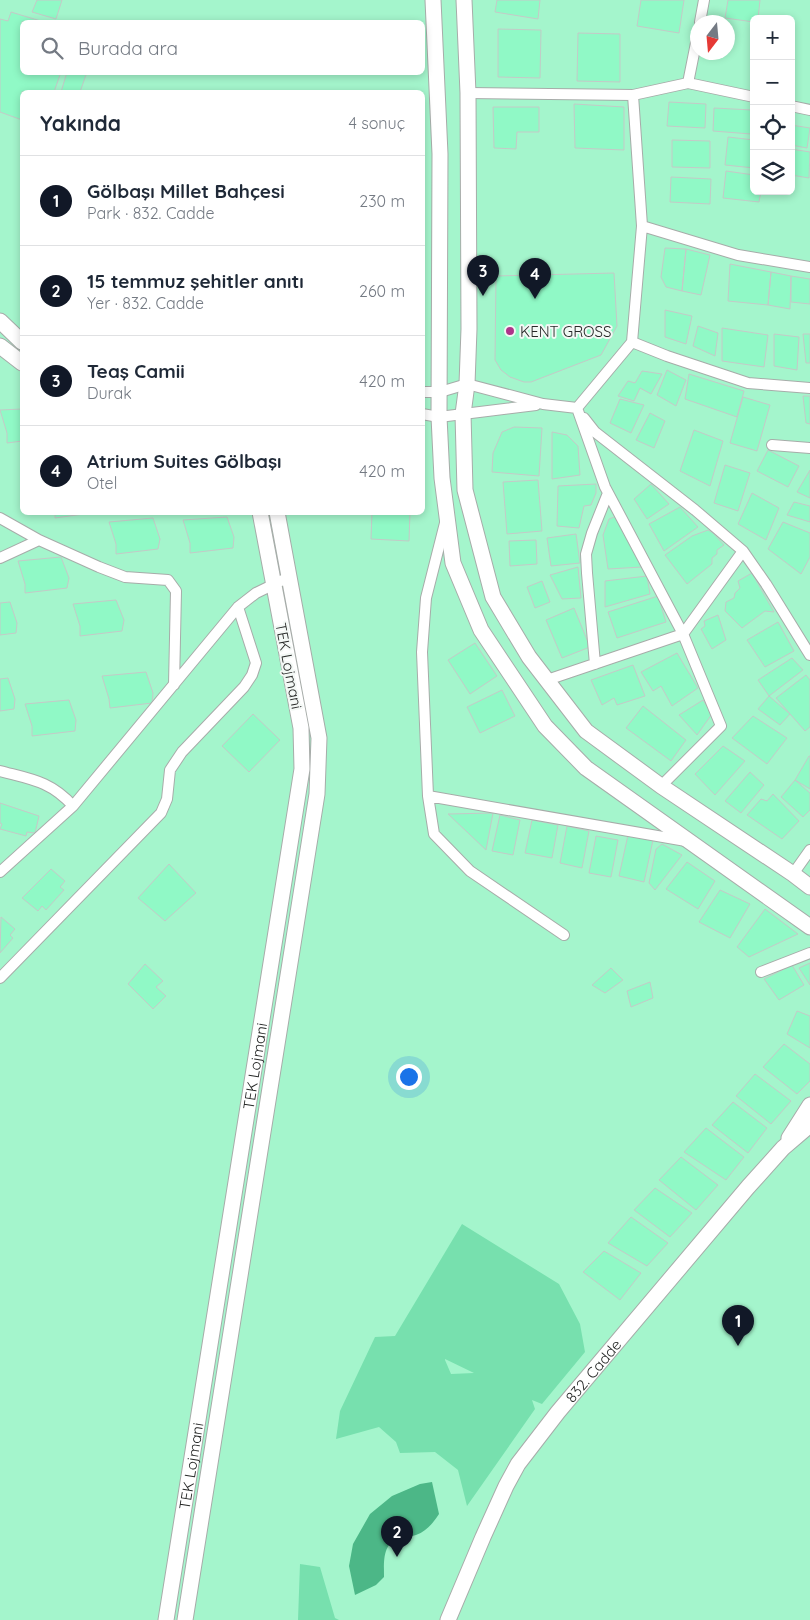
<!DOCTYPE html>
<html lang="tr">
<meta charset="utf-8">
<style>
:root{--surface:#fff;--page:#f6f6f7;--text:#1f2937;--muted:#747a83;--line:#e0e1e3;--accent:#111827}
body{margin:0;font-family:Quicksand,sans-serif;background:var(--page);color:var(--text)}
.controls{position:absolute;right:15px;top:15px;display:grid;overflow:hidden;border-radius:8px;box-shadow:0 2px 8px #0003}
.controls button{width:45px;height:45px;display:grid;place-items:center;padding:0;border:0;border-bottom:1px solid var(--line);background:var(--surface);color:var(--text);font:25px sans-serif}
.compass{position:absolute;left:690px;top:15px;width:45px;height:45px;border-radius:50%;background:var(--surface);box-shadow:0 2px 8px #0003;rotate:196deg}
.you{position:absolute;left:408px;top:1076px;width:18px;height:18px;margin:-12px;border:4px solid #fff;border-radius:50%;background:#1a73e8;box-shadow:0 0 0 8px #1a73e833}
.badge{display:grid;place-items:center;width:32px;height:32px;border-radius:50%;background:var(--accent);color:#fff;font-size:16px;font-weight:700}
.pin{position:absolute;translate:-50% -41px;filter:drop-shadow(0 1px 2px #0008)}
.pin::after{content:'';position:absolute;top:26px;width:18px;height:15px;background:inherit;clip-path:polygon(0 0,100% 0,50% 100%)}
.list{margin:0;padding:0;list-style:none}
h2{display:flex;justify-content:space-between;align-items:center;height:65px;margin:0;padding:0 20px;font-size:21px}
h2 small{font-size:16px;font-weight:400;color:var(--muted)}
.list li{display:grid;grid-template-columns:32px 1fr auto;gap:15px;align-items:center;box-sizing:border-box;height:90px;padding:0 20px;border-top:1px solid var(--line)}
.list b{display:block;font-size:19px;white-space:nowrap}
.list p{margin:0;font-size:16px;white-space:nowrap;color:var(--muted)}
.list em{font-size:16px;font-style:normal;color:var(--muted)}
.icon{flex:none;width:28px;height:28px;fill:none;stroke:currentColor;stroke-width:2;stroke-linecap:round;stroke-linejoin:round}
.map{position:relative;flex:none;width:810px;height:1620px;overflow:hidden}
.search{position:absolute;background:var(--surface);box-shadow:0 2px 8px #0003;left:20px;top:20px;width:405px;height:55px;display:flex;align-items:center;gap:12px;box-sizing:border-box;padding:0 18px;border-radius:8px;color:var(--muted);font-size:19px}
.panel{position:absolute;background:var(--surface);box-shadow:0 2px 8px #0003;left:20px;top:90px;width:405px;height:425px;border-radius:8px}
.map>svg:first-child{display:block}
.green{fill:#a4f5cc;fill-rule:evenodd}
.forest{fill:#77e0ae;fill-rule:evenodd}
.water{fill:#4cb787}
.building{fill:#90f9c6;stroke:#c4cac7}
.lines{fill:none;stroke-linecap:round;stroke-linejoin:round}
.street-casing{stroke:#a7aca9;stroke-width:12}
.secondary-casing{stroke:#a7aca9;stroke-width:17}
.street{stroke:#fff;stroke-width:10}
.secondary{stroke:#fff;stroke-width:15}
.poi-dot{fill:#ad358a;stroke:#f3f8f5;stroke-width:2}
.labels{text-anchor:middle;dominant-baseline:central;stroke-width:4;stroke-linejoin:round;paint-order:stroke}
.poi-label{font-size:15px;fill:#272928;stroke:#f3f8f5;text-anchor:start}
.street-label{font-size:15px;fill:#272928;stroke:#f3f8f5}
</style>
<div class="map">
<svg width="810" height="1620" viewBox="0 0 810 1620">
<rect width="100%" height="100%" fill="#f3f8f5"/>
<path class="green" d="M0,0H810V1620H0ZM754,19H791V191H754ZM22,22H422V72H22ZM698,22H728V52H698ZM22,92H422V512H22Z"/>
<path class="forest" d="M462,1224L559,1284L580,1324L585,1352L542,1404L532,1400L535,1409L467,1506L458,1470L435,1452L400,1453L396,1442L379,1427L336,1439L340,1411L375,1337L395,1336ZM445,1360V1359L474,1373L451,1374Z
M300,1564L320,1567L335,1618L339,1620H298Z"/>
<path class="water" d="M432,1482L439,1514C433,1523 427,1531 416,1535C411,1537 406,1535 401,1537C382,1543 384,1561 384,1577L376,1585L355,1595L349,1566L353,1544L370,1514L392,1496L420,1484Z"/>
<path class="building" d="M37,0H62L56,19L32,12Z
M497,0H540L538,19L495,12Z
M641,0H684L679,33L637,26Z
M728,0H760L758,19H754V22L725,18Z
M11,12L44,22H22V72H61L54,92H22V120L0,112V19L8,21Z
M498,29L541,30L540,78L498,77Z
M578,33L620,34V82L577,81Z
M67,72H87L80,92H61Z
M669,102L706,104L705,128L667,126Z
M574,104L624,107V150L575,148Z
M493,107H539V132H517L516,149L494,148Z
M714,108L752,110L751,134L713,131Z
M791,125L810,128L807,148L791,145Z
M728,137L754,140V168L725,165Z
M672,140L710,141V168L672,167Z
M791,149L810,152L809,178L791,175Z
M726,171L754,175V191H761L759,202L723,198Z
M671,177L711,179L710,204L670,202Z
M665,248L686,249L682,291L666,287L661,277Z
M686,249L710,255L701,295L682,291Z
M730,264L771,272L768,305L728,301Z
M771,272L791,276L790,309L768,305Z
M614,273L617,326L601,355L531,382H524L510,377L501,370L495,360L496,276Z
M791,276L810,279V304L791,302Z
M665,310L692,316L686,344L665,337Z
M698,326L718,333L715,356L693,346Z
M722,328L768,335L764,367L722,361Z
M774,334L799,337L797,370L774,366Z
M803,334H810V363H806Z
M667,370L686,380L676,406L657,395Z
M642,371L662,374L651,394L640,388L634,401L618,396L628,381L635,383Z
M689,374L744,391L737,417L685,399Z
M803,396H810V424L806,423Z
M743,397L770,405L757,451L730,443Z
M620,399L644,405L631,433L610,423Z
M22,409V441L7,443V433L0,410Z
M650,413L665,421L654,448L636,440Z
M514,427L542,428L539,476L492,472L493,453L502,432Z
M694,430L723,441L710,486L680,471Z
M552,432L567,435L578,446L580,475L552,479Z
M768,450L799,466L788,487L757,471Z
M725,465L750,473L738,511L714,503Z
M810,470V498L797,492Z
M538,480L542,531L507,534L503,482Z
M596,484V493L591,505L584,506L579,528L557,526L558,486Z
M651,484L669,504L647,519L634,499Z
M752,493L779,508L766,540L738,524Z
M794,502L810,506V522L787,515Z
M680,507L698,527L664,551L649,524Z
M55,512H98L55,518Z
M372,512H410L409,541L371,539Z
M617,516L642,567L608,569L603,535L609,519Z
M227,517L234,537L233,548L190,553V543L183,520Z
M153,518L160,539L158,549L116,554V544L109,522Z
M783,522L810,533V557L801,574L768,549Z
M708,530L713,533L724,545L717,550V554L712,558V564L687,584L665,555L692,536Z
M576,534L580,563L551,566L547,538Z
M536,540L537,564L510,566L509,541Z
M61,557L69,578L67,588L25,593V584L18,561Z
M578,567L581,598L562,599L550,575Z
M752,573L774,612L765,611L742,628L725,611L726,602L734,598L735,593L740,588L738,581Z
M647,576L650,594L605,607V581Z
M542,581L550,602L535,608L527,587Z
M658,596L666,622L617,638L608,612Z
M116,600L124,620L122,631L80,636V626L73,604Z
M10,602L17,623L16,633L0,635V603Z
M574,608L590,647L562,658L546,620Z
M718,615L726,640L712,649L701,629L705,626L704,621Z
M778,622L794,651L765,667L747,640Z
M475,643L497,676L470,694L448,660Z
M677,653L698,688L672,706L661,686L653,691L641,672Z
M792,658L803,670L769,696L758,680Z
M633,665L645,696L617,705L614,698L602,705L591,680Z
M146,672L153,693L152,703L110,708L109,699L102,676Z
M806,675L810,680V727L805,731L776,698Z
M8,678L15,699L14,709L0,711V679Z
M502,690L515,716L480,733L467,707Z
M769,696L790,714L780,725L758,709Z
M69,700L76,720L75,731L32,736V726L25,704Z
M703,700L712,714L697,735L679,715Z
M643,706L686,740L671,761L626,728Z
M253,714L280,740L249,772L222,746Z
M753,716L787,738L767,764L732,738Z
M723,746L745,761L715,795L695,774Z
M809,756H810V789L795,780Z
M750,772L764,785L741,813L725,801Z
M795,780L810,793V810L803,817L781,797Z
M773,794L799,821L782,839L747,815L761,799L767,801Z
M0,803L39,816L35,833L27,832L26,836L0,829L2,824L0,823Z
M493,813L486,850L448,814Z
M500,815L520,820L513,855L492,851Z
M532,820L558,825L552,858L525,853Z
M567,826L589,831L582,868L560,863Z
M628,835L653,840L644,882L619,876Z
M596,836L618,840L611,877L589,873Z
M662,844L682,855L655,890L649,883L656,849Z
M687,862L715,881L698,909L666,889Z
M169,864L196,893L165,921L138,898Z
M51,869L65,881L60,887L64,890L46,910L42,906L38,911L22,898Z
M720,890L750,904L730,938L699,922Z
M765,909L798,934L749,957L737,947Z
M1,917L15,929L10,935L13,938L0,953Z
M810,963V985L799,968Z
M145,964L163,981L156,987L166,996L153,1009L128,984Z
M792,965L804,985L779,1000L764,979Z
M611,968L623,980L605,993L592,985Z
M650,982L653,998L631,1007L627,991Z
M797,1011L810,1016V1048L787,1034Z
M784,1044L810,1064V1081L797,1094L763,1067Z
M755,1074L791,1101L771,1124L736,1096Z
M733,1102L767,1128L748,1153L712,1125Z
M706,1128L744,1157L726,1180L684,1152Z
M681,1157L718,1185L696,1210L659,1180Z
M655,1188L692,1213L670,1237L634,1210Z
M631,1217L668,1243L647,1266L608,1243Z
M604,1251L641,1273L620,1300L583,1272Z"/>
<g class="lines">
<g class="street-casing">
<path id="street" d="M700,22L704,0
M688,83L698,33
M468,93L633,95L688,83L754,97
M791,106L810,110
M642,226L738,255L810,267
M632,342L667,356L748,383L810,388
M422,392H440L467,384L543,404L577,408L632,342L642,226L633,95
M577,408L605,487L683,634L721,726L661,786
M422,414L439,417L536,405
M584,418L595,432L695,510L743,551L766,584L810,655
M772,445L810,448
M0,518L39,540L0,558
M445,523L426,598L422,652L428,796L686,841
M39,540L99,567L125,577L168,580L176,591L174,685
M595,664L587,573L586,554L592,533L608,493
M547,680L683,634L743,551
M0,771C30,779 51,781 73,806
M428,796L434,834L470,871L564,935
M0,872L73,806L238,607L256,593L289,577
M793,874L810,850
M761,972L810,953
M0,978L161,813L167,799L170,770L182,752L244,687L252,675L256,663L238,607"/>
</g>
<g class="secondary-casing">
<g id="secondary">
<path d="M433,0L440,154L439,417L442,478L453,563L481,630L545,726L586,768L810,927"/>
<path d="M464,0L468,93L469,329L467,384L463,414L465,490L493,597L529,657L586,731L661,786L793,874L810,887"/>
<path d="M0,321L22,342"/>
<path d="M0,346L22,363"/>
<path d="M789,1138L810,1105"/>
<path id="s1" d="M166,1620L302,769L301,728L260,512"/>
<path d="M185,1620L317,794L319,738L277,512"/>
<path id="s2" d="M448,1620L483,1537L506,1486L518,1464L558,1412L748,1187L783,1148L810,1125"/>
</g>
</g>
<use href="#street" class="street"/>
<use href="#secondary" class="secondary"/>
</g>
<circle class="poi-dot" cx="510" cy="331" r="5"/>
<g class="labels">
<g class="poi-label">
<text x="520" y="331">KENT GROSS</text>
</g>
<g class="street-label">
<text transform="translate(289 666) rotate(79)">TEK Lojmani</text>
<text stroke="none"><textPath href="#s1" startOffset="561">TEK Lojmani</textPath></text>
<text stroke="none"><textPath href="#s2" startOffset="291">832. Cadde</textPath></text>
<text stroke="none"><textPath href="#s1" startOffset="156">TEK Lojmani</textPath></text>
</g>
</g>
</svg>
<div class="controls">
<button>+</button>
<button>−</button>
<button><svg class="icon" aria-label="locate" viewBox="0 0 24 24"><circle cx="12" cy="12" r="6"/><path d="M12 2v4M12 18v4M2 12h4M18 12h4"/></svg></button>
<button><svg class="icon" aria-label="layers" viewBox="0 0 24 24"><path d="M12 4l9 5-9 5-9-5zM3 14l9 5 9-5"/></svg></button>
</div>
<svg class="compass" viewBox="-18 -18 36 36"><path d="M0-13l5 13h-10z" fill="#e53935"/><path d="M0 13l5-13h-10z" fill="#747a83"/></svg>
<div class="you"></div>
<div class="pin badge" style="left:738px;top:1346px">1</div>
<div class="pin badge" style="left:397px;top:1557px">2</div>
<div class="pin badge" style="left:483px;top:296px">3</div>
<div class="pin badge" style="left:535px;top:299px">4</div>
<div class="search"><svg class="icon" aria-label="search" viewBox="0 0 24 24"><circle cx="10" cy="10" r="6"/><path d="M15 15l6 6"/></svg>Burada ara</div>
<section class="panel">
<h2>Yakında<small>4 sonuç</small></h2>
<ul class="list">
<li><span class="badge">1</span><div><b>Gölbaşı Millet Bahçesi</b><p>Park · 832. Cadde</p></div><em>230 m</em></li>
<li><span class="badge">2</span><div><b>15 temmuz şehitler anıtı</b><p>Yer · 832. Cadde</p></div><em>260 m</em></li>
<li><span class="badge">3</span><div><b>Teaş Camii</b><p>Durak</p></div><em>420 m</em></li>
<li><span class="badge">4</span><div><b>Atrium Suites Gölbaşı</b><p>Otel</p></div><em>420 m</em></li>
</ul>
</section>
</div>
